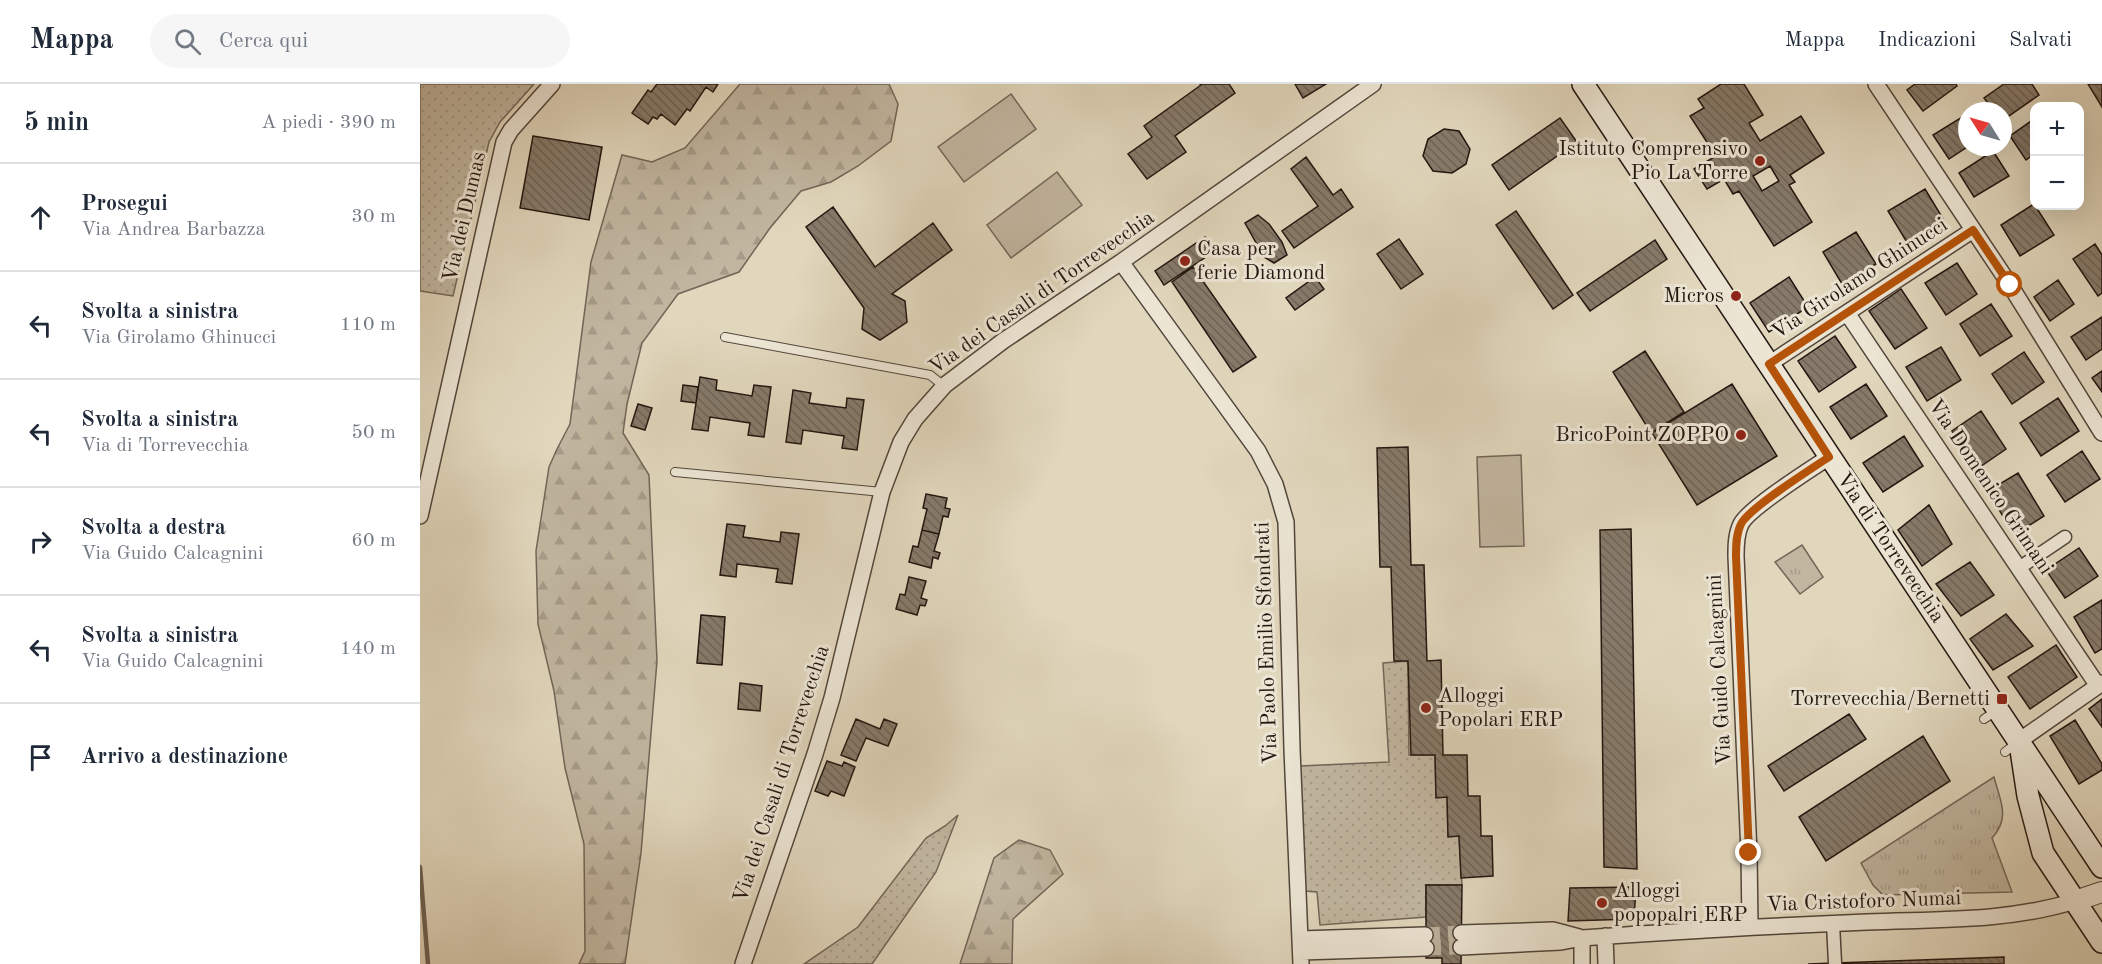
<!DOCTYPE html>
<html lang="it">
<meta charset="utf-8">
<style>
:root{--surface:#fff;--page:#f6f6f7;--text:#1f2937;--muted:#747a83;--line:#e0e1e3}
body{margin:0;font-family:"Old Standard TT",serif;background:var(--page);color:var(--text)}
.controls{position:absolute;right:18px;top:18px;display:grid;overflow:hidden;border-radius:12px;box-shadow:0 6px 24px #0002}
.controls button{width:54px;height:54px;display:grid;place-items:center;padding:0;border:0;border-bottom:2px solid var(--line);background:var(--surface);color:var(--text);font:30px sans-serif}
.compass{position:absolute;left:1538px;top:18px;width:54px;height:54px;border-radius:50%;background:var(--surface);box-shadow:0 6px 24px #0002;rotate:307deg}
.stop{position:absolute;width:18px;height:18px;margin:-14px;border:4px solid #b45309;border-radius:50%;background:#fff}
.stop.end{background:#b45309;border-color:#fff;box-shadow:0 2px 6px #0008}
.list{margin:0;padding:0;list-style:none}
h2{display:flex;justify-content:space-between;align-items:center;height:78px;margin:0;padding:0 24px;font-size:26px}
h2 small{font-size:20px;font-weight:400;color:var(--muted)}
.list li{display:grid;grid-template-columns:39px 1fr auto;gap:18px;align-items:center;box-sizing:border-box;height:108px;padding:0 24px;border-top:2px solid var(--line)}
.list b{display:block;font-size:22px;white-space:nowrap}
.list p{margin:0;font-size:20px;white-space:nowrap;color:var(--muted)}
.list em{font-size:20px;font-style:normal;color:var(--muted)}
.icon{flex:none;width:33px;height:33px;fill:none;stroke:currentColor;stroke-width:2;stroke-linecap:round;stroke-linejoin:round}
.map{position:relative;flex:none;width:1682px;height:880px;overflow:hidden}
header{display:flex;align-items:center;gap:36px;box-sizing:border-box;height:84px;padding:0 30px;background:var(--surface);border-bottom:2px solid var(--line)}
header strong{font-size:28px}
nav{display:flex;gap:33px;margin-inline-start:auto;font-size:21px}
.search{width:420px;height:54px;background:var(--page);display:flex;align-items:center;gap:15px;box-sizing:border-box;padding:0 21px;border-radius:33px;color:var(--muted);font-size:22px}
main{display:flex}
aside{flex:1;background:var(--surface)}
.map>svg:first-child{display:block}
.grass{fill:url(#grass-dots);stroke:#726658;stroke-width:1.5}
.forest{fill:url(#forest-firs);stroke:#726658;stroke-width:1.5}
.park{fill:url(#park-tufts);stroke:#726658;stroke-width:1.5}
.pitch{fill:#c1b6a0;stroke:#726658;stroke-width:1.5}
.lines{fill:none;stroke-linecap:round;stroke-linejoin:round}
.stream{stroke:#6e6254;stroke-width:4.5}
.building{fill:url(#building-back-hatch);stroke:#231610;stroke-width:1.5;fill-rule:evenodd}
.minor-tunnel{stroke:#bbb09a;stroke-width:15;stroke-dasharray:15 8;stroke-linecap:butt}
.service-casing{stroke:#52463b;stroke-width:10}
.pedestrian-casing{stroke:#52463b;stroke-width:15}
.minor-casing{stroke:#52463b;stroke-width:18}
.tertiary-casing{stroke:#52463b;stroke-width:22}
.secondary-casing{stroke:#231610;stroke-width:24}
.service{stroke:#ece5d4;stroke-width:8}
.pedestrian{stroke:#ece5d4;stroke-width:12}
.minor{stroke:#ece5d4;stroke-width:15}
.tertiary{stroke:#ece5d4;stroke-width:20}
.secondary{stroke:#ece5d4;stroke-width:21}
.route{stroke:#b45309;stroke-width:8}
.poi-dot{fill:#8f2418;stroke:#ece5d4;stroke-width:2}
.labels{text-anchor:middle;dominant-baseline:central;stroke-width:6;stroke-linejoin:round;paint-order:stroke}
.poi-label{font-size:21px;fill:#231610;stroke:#ece5d4;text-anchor:end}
.street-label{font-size:21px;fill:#231610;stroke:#ece5d4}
</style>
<header>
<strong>Mappa</strong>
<div class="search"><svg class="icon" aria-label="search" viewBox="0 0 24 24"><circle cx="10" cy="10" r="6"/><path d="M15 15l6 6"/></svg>Cerca qui</div>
<nav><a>Mappa</a><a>Indicazioni</a><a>Salvati</a></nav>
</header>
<main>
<aside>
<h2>5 min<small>A piedi · 390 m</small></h2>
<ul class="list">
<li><svg class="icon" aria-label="ahead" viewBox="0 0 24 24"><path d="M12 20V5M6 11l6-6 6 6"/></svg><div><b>Prosegui</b><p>Via Andrea Barbazza</p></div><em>30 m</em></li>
<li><svg class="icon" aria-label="left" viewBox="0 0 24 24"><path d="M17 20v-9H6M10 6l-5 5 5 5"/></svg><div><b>Svolta a sinistra</b><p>Via Girolamo Ghinucci</p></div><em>110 m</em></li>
<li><svg class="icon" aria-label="left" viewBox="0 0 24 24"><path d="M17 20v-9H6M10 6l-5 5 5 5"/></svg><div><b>Svolta a sinistra</b><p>Via di Torrevecchia</p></div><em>50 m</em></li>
<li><svg class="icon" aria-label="right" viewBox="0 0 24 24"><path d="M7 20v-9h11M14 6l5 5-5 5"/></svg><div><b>Svolta a destra</b><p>Via Guido Calcagnini</p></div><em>60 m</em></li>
<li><svg class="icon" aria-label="left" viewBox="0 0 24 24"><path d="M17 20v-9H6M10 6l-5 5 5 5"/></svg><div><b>Svolta a sinistra</b><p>Via Guido Calcagnini</p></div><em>140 m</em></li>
<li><svg class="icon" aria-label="arrive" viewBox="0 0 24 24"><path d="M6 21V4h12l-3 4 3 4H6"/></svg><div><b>Arrivo a destinazione</b></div></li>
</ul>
</aside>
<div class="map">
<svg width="1682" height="880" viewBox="0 0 1682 880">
<defs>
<pattern id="grass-dots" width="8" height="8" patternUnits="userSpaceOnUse" patternTransform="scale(1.5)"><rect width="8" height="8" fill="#c1b6a0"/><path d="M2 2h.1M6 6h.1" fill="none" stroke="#a69c89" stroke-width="1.8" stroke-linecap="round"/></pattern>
<pattern id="forest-firs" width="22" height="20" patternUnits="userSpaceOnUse" patternTransform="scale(1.5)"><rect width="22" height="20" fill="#c1b6a0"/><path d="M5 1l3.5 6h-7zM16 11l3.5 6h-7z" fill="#a69c89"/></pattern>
<pattern id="park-tufts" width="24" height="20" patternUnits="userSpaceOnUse" patternTransform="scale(1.5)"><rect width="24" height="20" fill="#c1b6a0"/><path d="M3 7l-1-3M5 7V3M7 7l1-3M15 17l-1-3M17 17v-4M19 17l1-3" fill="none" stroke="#a69c89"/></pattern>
<pattern id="building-back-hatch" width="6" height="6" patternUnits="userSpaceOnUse" patternTransform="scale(1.5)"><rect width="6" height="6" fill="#867a6a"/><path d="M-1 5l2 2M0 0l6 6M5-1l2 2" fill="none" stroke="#6d6356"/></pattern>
</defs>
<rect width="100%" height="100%" fill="#e1d7bd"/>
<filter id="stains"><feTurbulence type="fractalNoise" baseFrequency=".00333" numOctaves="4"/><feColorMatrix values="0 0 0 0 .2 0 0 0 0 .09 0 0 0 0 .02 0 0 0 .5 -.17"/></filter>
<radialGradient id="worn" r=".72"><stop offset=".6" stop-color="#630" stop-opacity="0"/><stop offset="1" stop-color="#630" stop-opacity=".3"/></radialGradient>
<path class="grass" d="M0,0H114L80,38L69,58L33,212L0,207Z
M988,577L989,671H1015L1016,713H1027L1028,752H1039L1042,801H1006V833L900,841L897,808L885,807L880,682L969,678L963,579Z
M538,731L516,788L452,880H384L438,843L506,754L525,742Z"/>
<path class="forest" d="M320,0H469L478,20L471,57L438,82L411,98L381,107L350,144L319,188L258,210L222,259L207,320L203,349L229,391L237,577L221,769L205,880H159L165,867L164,760L145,684L134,607L118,540L116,467L129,383L137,365L150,340L171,178L202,71L232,78L265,64Z
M599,756L630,766L643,790L593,835L592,880H540L574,774Z"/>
<path class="park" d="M1382,461L1403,493L1380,510L1355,478Z
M1574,693C1580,717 1591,733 1572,754L1592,808L1463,811L1453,801L1441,779Z"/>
<path class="pitch" d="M591,10L616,45L544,98L518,63Z
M637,88L662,121L591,174L567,141Z
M1101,371L1104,462L1060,463L1057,373Z"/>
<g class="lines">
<path class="stream" d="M0,783L8,880"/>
</g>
<path class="building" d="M237,0H298L293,8L286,3L270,27L267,25L255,41L241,30L237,35L233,33L228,40L212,29L228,6L231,8Z
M780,0H809L815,9L755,52L766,68L727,95L708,70L732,53L724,42L781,1Z
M875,0H906L883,14Z
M1301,0H1324L1343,31L1329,39L1340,57L1381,32L1404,69L1370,91L1375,98L1369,101L1392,138L1354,162L1319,107L1313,110L1304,95L1287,105L1274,85L1296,72L1270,32L1284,24L1278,15ZM1350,82L1359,97L1342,107L1333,92Z
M1495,0H1536L1537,2L1503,27L1487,6Z
M1584,0H1612L1619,11L1583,36V27H1574L1564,14Z
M1668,0H1682V23Z
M1547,30V63L1529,75L1513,51Z
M1140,34L1157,58L1089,106L1072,81Z
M1614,35V70L1606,76L1590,52Z
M1024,45L1039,47L1050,65L1046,80L1032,89L1013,87L1003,72L1008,55Z
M113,52L182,63L169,136L100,124Z
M1573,67L1589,92L1554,113L1539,89Z
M886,73L913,111L921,105L933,123L874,164L862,147L898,122L871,85Z
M1505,105L1525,138L1488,160L1468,127Z
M1614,120L1634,151L1600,172L1581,141Z
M413,123L455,183L513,139L532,166L472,210L485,217L487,238L460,256L442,245L444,224L386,143Z
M1096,127L1153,211L1133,225L1076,141Z
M838,131L849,140L862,158L867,171L854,179L844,173L825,139Z
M1436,148L1456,180L1422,200L1403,168Z
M785,153L795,167L744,201L735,187Z
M979,155L1003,190L981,205L957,170Z
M1235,156L1247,175L1170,227L1157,209Z
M1675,160L1682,171V209L1678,212L1653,175Z
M1537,179L1557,210L1526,231L1505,199Z
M773,183L836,273L813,288L752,198Z
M895,193L904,205L875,226L866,214Z
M1369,193L1388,223L1349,248L1330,219Z
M1638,196L1654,220L1630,237L1614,213Z
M1481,205L1507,244L1475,265L1449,227Z
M1571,220L1592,252L1560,272L1540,240Z
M1682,233V265L1666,276L1651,253Z
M1415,252L1436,283L1399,308L1378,277Z
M1521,263L1541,296L1507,317L1486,283Z
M1225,267L1264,328L1231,349L1193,288Z
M1604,268L1624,298L1592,320L1572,290Z
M1682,287V308L1672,294Z
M280,293L297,296L296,306L332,312L334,301L351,303L344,353L328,351L330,339L290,333L288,347L272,345Z
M1312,300L1357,372L1277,421L1232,349Z
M1446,300L1467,332L1431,355L1410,323Z
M263,301L278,303L276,319L261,317Z
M373,306L391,309L389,319L426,324L427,314L444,316L437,366L422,364L424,352L383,346L381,360L366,358Z
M1638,314L1659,347L1621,372L1600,339Z
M218,320L232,324L225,346L211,342Z
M1561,327L1586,365L1557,385L1532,347Z
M1484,352L1503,382L1463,408L1443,379Z
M988,363L991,481H1004L1007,577L1021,576L1023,671H1047L1048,712H1060L1061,752H1072L1073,792L1041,794L1039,752L1028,753L1027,713L1016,714L1015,671H991L988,577H974L971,483H960L957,364Z
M1662,367L1680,395L1645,418L1627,391Z
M1598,389L1624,432L1594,451L1568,407Z
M506,410L527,414L525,424L530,425L528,433L523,432L519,450L502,446L507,425L503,424Z
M1509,421L1532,460L1502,482L1478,446Z
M307,440L325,442L323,453L360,458L361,448L379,450L372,500L356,498L358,485L317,480L316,493L300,491Z
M1211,445L1217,785L1184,783L1180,446Z
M502,446L519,450L514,467L520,469L518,475L513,473L511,484L489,478L493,462L498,463Z
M1659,464L1678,492L1645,514L1626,486Z
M1550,478L1574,511L1541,532L1516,500Z
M489,493L506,497L501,514L507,516L505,522L500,521L497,531L476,525L480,510L485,511Z
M1682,516V565L1675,569L1654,533Z
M1586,530L1613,562L1573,586L1550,555Z
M281,531L305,533L302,581L277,579Z
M1636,561L1657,593L1610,625L1588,593Z
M320,599L342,602L340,627L318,625Z
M1682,615V643L1669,625Z
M1429,630L1446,655L1364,707L1348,682Z
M436,635L460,645L464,635L477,640L468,662L446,654L436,677L421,671Z
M1655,636L1682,680V686L1659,700L1630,652Z
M1503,652L1530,697L1406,777L1379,733Z
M407,677L422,682L424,678L435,683L424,712L411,707L408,712L395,707Z
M1006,801H1042L1041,880H1022V874H1006Z
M1216,803L1214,835L1148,837L1150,804Z
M1584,873V880H1388L1415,879Z"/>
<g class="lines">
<path class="minor-tunnel" d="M1005,851L1041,849
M1006,864L1041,863"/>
<g class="service-casing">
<path id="service" d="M305,253L510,291L524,302
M255,388L462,408
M1564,635L1576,627
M1585,668L1598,658"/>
</g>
<g class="pedestrian-casing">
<path id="pedestrian" d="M1599,484L1645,453
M1413,840L1415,879"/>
</g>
<g class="minor-casing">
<path id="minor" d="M1456,0L1590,201L1682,349
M701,178L838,367L855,400L866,438L872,665L881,880
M1427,229L1678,602
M1349,280L1553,146
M0,432L84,58L91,46L132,0
M1599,657L1682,599
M1330,843L1329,769L1316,472C1316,462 1316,450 1321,440C1329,424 1391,385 1409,373
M1041,849L1133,846L1159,853
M1185,852L1186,880
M1162,854V880
M880,855L1005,851
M1041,863L1141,858L1162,854C1257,847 1352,842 1447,838C1517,835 1587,838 1655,817
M881,868L1006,864
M323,880L395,670L412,614L462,408L481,358L495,335L525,301L583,257L701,178L953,0"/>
</g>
<g class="tertiary-casing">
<path id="tertiary" d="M1655,817L1682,808"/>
</g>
<g class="secondary-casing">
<path id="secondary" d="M1163,0L1682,783
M1601,666L1608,712L1623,769L1682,858"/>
</g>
<use href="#service" class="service"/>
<use href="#pedestrian" class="pedestrian"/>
<use href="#minor" class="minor"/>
<use href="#tertiary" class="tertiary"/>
<use href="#secondary" class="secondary"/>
</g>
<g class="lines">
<path class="route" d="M1329,769L1316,472C1316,462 1316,450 1321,440C1329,424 1391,385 1409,373L1349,280L1553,146L1590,201"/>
</g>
<g class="poi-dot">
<circle cx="1340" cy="77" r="6"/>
<circle cx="765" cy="177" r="6"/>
<circle cx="1316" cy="212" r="6"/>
<circle cx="1321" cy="351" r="6"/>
<rect x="1576" y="609" width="12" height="12" rx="3"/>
<circle cx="1006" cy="624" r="6"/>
<circle cx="1182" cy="819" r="6"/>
</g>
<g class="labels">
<g class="poi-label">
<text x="1328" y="65">Istituto Comprensivo<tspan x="1328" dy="24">Pio La Torre</tspan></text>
<text x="777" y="165" text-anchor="start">Casa per<tspan x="777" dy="24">ferie Diamond</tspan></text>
<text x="1304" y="212">Micros</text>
<text x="1309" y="351">BricoPoint ZOPPO</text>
<text x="1018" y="612" text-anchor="start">Alloggi<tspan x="1018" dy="24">Popolari ERP</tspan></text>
<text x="1570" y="615">Torrevecchia/Bernetti</text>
<text x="1194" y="807" text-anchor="start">Alloggi<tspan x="1194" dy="24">popopalri ERP</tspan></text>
</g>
<g class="street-label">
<text transform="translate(45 133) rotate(-77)">Via dei Dumas</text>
<text transform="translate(1440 195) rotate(-33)">Via Girolamo Ghinucci</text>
<text transform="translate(622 209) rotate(-35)">Via dei Casali di Torrevecchia</text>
<text transform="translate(1570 403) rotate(56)">Via Domenico Grimani</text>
<text transform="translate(1470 464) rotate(56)">Via di Torrevecchia</text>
<text transform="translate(847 559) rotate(-92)">Via Paolo Emilio Sfondrati</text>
<text transform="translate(1300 586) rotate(-93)">Via Guido Calcagnini</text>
<text transform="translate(362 690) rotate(-72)">Via dei Casali di Torrevecchia</text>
<text transform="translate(1444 818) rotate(-2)">Via Cristoforo Numai</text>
</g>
</g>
<rect width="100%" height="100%" filter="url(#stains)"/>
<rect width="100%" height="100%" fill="url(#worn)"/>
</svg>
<div class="controls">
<button>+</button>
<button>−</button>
</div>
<svg class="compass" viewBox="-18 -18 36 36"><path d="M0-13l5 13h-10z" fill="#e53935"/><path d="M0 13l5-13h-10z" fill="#747a83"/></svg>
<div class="stop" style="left:1590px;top:201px"></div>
<div class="stop end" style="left:1329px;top:769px"></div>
</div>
</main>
